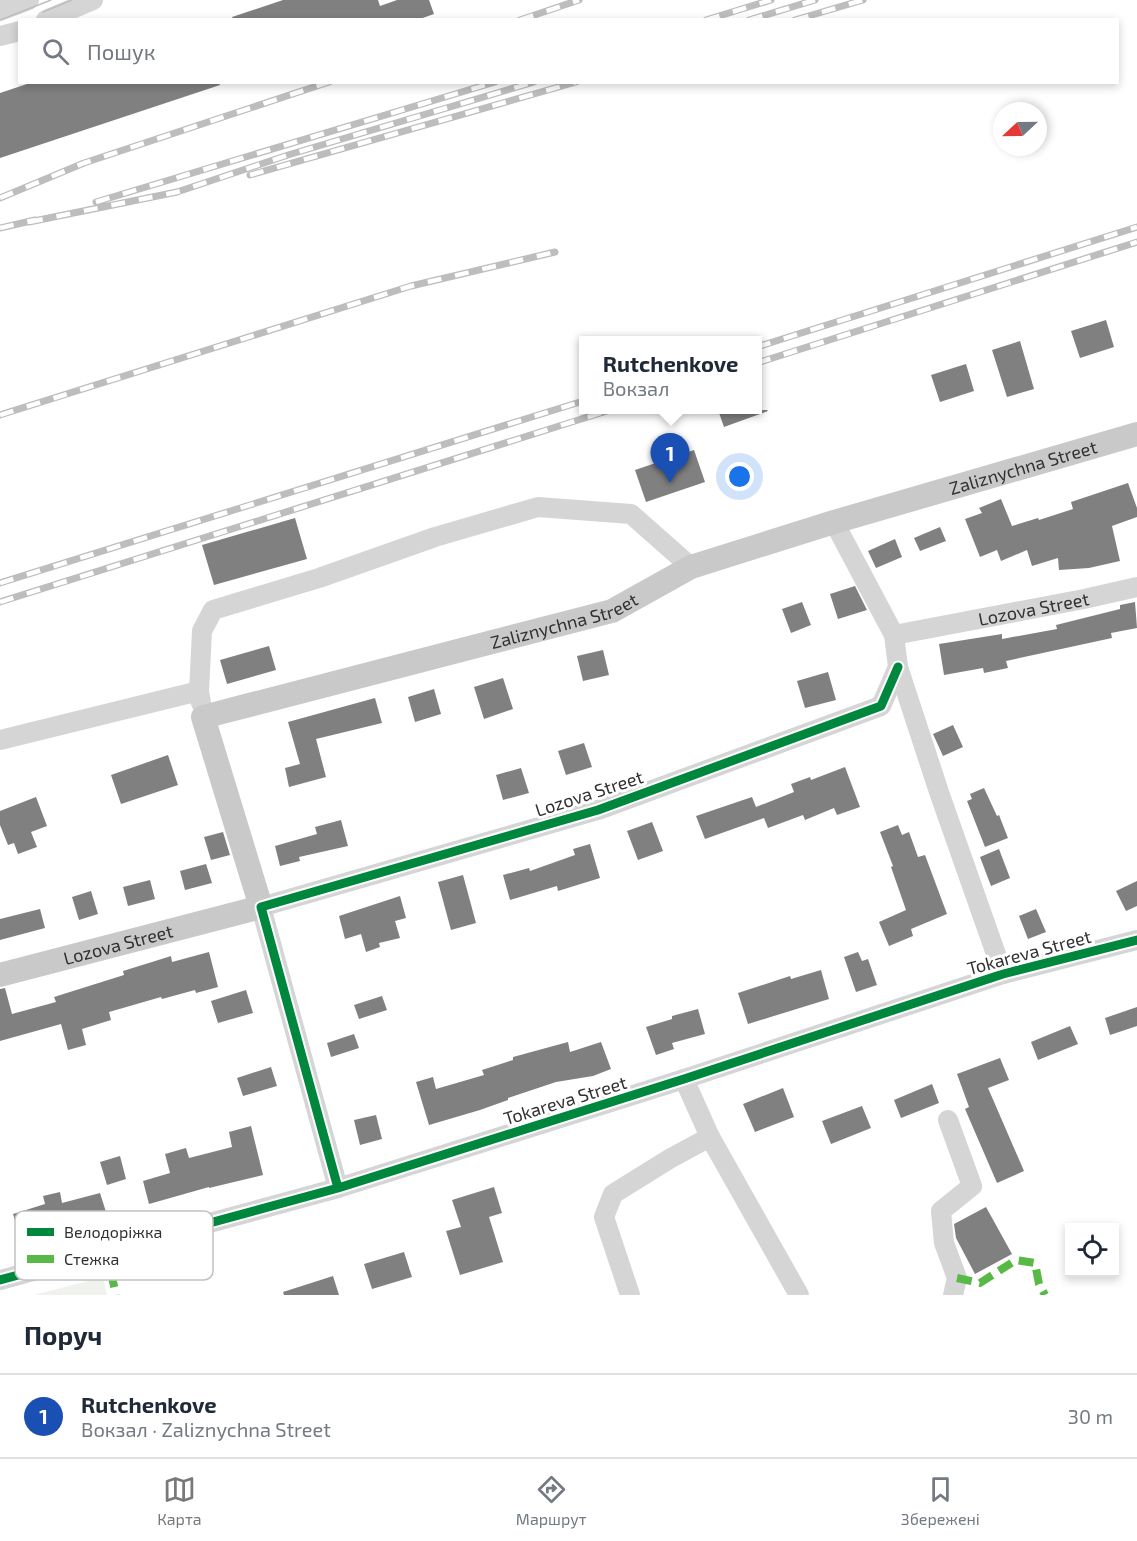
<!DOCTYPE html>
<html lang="uk">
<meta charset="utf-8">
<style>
:root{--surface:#fff;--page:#f6f6f7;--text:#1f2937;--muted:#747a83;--line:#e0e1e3;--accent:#797979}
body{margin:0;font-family:"Exo 2",sans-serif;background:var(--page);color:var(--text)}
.controls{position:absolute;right:18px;bottom:18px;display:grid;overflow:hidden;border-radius:0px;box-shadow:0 3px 9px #0003}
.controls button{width:54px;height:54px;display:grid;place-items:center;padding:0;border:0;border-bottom:2px solid var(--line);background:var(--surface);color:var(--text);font:30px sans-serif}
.compass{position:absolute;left:993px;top:102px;width:54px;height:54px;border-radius:50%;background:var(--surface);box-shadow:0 3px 9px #0003;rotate:248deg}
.you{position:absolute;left:740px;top:477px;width:21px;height:21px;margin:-15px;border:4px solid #fff;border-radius:50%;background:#1a73e8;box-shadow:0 0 0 9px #1a73e833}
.badge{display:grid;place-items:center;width:39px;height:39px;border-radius:50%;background:var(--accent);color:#fff;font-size:20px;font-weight:700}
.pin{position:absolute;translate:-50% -50px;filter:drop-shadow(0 2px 3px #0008)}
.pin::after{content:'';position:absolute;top:32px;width:21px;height:18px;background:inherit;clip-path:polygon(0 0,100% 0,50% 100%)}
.popup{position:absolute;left:579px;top:336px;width:183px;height:78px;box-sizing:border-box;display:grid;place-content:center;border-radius:0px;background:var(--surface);filter:drop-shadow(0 2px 4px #0005);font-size:20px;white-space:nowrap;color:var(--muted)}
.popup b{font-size:22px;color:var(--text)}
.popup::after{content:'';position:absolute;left:50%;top:100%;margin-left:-12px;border:12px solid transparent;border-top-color:var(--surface)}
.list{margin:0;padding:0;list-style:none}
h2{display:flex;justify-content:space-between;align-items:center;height:78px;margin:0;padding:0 24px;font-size:26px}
h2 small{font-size:20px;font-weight:400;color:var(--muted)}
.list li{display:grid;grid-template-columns:39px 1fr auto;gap:18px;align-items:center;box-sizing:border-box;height:84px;padding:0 24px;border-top:2px solid var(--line)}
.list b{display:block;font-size:22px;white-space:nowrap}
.list p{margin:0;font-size:20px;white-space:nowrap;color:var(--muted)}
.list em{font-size:20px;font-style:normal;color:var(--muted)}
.icon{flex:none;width:33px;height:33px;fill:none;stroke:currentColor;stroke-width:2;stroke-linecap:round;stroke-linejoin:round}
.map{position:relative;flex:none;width:1137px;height:1295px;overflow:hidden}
.search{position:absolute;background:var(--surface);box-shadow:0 3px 9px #0003;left:18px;right:18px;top:18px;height:66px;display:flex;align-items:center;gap:15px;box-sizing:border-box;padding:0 21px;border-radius:0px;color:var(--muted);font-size:22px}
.sheet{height:162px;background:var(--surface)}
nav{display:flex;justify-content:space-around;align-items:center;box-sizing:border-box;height:84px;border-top:2px solid var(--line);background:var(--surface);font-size:16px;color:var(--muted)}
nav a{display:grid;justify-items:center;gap:3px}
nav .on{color:var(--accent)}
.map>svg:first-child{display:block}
.green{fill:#f0f3ed}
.building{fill:#808080}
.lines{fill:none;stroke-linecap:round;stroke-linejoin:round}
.minor{stroke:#d5d5d5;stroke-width:20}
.major{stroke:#c9c9c9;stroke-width:24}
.tram{stroke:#bdbdbd;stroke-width:1.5}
.rail-casing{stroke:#bdbdbd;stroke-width:7}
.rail{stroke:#fff;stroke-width:4.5;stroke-dasharray:14;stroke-linecap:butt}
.quiet{stroke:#58b947;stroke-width:8;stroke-dasharray:15 8;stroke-linecap:butt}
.cycleway-casing{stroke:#fff;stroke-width:13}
.cycleway{stroke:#00873e;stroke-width:9}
.labels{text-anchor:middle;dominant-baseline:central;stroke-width:6;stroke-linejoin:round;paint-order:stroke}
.street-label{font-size:18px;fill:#313131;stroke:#fff}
.key{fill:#fff;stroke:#c1c1c1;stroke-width:1.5}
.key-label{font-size:16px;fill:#313131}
</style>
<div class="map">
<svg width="1137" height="1295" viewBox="0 0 1137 1295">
<rect width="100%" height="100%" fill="#fff"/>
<path class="green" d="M103,1277L107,1295H34Z"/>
<path class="building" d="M283,0H378L380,6L397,0H429L434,14L417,20H233L232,17Z
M33,82H219L220,85L0,158V93Z
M1106,320L1114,347L1080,358L1071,331Z
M1020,341L1034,389L1007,397L992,350Z
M966,364L974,391L940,402L931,375Z
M718,410H767L768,411L724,427Z
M694,450L705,482L646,502L635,470Z
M1128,483L1137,508V517L1112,526L1120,561L1089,568L1059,570L1058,558L1032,566L1027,550L1001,561L997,550L980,557L965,519L982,513L979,508L1001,499L1012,526L1038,518L1039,520L1073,509L1071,502Z
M295,518L307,559L214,585L202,545Z
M940,527L946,541L920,551L914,538Z
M895,539L902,557L876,568L868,551Z
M855,586L867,610L838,619L830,594Z
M802,602L811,625L791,633L782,609Z
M1135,602L1137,628L1111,633L1112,638L1006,661L1008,668L984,673L983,668L944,675L939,644L1002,634V639L1057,629L1056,625L1120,609V605Z
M269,646L276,670L227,684L220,660Z
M603,650L609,675L583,681L577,656Z
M828,672L836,700L805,708L797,681Z
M503,678L513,709L484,719L474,687Z
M434,689L441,714L415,722L408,697Z
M375,698L382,723L316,739L326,777L289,787L285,768L300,764L288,722Z
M953,725L963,747L943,756L933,734Z
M584,743L592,767L566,775L558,751Z
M168,755L178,785L121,804L111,775Z
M845,767L860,807L837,815L834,808L805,820L803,815L768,828L764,818L705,839L696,816L752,797L756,807L794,792L791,784L810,777L811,780Z
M521,768L529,793L503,800L496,775Z
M984,788L997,816L999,815L1008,838L985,847L967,801L972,799L970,794Z
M36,797L47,826L31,832L37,847L18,854L14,843L8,845L0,825V811Z
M341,820L348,846L299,857L300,861L280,866L275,846L317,834L315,827Z
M652,822L663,851L638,860L627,831Z
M898,825L902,835L909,832L918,857L925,855L947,914L911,929L913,936L889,946L879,922L906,910L891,867L893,866L880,832Z
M223,832L230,855L211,860L204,837Z
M590,844L600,878L558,891L557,886L510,900L503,875L529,868L530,871L575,855L573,849Z
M999,849L1010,878L991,886L980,857Z
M206,864L212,883L185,890L180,871Z
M463,875L476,923L451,930L438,882Z
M150,880L155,899L128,906L123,887Z
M1137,881V906L1126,911L1116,891Z
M91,891L98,914L79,920L72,897Z
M400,896L406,918L395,921L400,938L379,943L380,947L366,952L361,934L345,939L339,916Z
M40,909L45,928L0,940V919Z
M1036,909L1046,932L1028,939L1019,916Z
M209,952L218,987L196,993L195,990L162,999L161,997L109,1012L111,1020L82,1029L86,1045L68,1050L61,1024L0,1041V989L5,988L12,1014L56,1002L54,997L124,975L123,971L152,962L171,956L172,962Z
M858,952L862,961L868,959L877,985L856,992L844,957Z
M821,970L829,999L748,1024L738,993L790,976L791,979Z
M246,990L253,1013L218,1023L211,1001Z
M382,996L387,1010L359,1019L354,1005Z
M1137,1007V1026L1110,1035L1105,1018Z
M698,1009L705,1034L672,1043L674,1049L656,1055L646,1027L672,1019V1016Z
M1070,1026L1078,1044L1038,1060L1031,1042Z
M354,1034L359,1048L331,1057L327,1043Z
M568,1042L570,1052L601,1042L611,1069L593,1076L556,1082L508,1098V1100L480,1110L429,1125L416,1082L433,1077L436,1089L484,1075L482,1070L513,1060V1057Z
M1000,1058L1009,1080L988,1088L1024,1171L997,1183L965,1109L969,1107L957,1074Z
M271,1067L277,1086L243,1096L237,1078Z
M932,1084L939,1103L901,1118L894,1100Z
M783,1088L794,1117L755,1132L743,1104Z
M862,1106L871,1128L831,1144L822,1121Z
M376,1115L382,1139L360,1145L354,1120Z
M251,1126L263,1175L209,1188V1187L149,1204L143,1181L170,1173L165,1154L186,1148L189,1158L232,1147L229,1132Z
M120,1156L126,1179L107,1185L100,1162Z
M494,1187L502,1213L489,1217L503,1262L460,1275L446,1231L461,1227L452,1200Z
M60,1192L62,1203L100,1193L107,1215L52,1230L51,1227L20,1237L13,1214L45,1204L43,1196Z
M986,1207L1012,1254L975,1274L956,1238L954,1224Z
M404,1252L412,1277L372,1289L364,1264Z
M333,1276L339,1295H284L283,1292Z"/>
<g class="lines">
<g class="minor">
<path d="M0,11L29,0"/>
<path d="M46,20L93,0"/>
<path d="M0,36L20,31"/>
<path d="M834,522L894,635L898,667L940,795L1003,974"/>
<path id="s1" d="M894,635L1084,599L1137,587"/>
<path d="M199,691L202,631L213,610L319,578L435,537L538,507L631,514L691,567"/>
<path d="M0,740L199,691L201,703"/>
<path d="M684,1079L710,1137L799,1295"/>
<path d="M948,1120L972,1186L941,1211L944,1243L957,1278L953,1295"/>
<path d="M338,1188L261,907L598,810L881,706L898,667"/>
<path d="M0,1280L338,1188L684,1079L1003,974L1137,940"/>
<path d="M630,1295L604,1217L613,1194L671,1158L710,1137"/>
</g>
<path class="major" id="s2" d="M0,975L261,907L203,717L612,611L691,567L834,522L1137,434"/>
<path class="tram" d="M43,12L72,0
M0,20L51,0"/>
<g class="rail-casing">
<path id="rail" d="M520,20L579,0
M706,20L771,0
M749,20L815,0
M795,20L863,0
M250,175L576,82
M0,198L84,163L329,82
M96,202L495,82
M29,222L177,192L288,155L534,82
M0,228L35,220
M757,347L1137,227
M757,363L1137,242
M0,415L411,286L555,252
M0,583L583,401
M0,602L610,410"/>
</g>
<use href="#rail" class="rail"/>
<path class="quiet" d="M106,1250L116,1295
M957,1278L980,1283L1016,1260L1035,1263L1039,1284L1045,1295"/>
<g class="cycleway-casing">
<path id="cycleway" d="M338,1188L261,907L598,810L881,706L898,667
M0,1280L338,1188L684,1079L1003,974L1137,940"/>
</g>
<use href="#cycleway" class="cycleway"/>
</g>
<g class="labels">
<g class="street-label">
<text stroke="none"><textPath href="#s2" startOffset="1328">Zaliznychna Street</textPath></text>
<text stroke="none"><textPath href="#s1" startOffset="142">Lozova Street</textPath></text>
<text stroke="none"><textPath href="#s2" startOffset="842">Zaliznychna Street</textPath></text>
<text transform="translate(589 793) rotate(-18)">Lozova Street</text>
<text stroke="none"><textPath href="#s2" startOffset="122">Lozova Street</textPath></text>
<text transform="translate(1029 952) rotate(-15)">Tokareva Street</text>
<text transform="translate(565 1100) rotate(-17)">Tokareva Street</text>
</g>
</g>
<rect x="15" y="1211" width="198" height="69" rx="9" class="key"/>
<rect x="27" y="1228" width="27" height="8" fill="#00873e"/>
<rect x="27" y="1255" width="27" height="8" fill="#58b947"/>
<g class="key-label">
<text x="64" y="1238">Велодоріжка</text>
<text x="64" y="1265">Стежка</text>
</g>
</svg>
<div class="controls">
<button><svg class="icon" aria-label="locate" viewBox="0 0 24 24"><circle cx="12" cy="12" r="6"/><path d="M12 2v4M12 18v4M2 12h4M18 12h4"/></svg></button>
</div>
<svg class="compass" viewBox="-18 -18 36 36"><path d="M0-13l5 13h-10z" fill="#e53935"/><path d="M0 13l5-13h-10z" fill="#747a83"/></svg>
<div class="you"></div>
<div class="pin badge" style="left:670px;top:483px;background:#1a4fb4">1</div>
<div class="popup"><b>Rutchenkove</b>Вокзал</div>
<div class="search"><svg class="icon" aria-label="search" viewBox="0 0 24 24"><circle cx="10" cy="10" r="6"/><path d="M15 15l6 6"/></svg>Пошук</div>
</div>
<section class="sheet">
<h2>Поруч<small></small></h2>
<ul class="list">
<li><span class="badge" style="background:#1a4fb4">1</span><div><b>Rutchenkove</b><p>Вокзал · Zaliznychna Street</p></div><em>30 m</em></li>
</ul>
</section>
<nav>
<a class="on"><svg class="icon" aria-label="map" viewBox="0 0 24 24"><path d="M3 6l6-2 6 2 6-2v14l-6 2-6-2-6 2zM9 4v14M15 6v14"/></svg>Карта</a>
<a><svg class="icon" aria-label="directions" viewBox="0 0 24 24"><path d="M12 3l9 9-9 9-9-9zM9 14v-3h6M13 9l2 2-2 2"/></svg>Маршрут</a>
<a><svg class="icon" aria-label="saved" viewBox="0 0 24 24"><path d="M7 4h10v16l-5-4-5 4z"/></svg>Збережені</a>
</nav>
